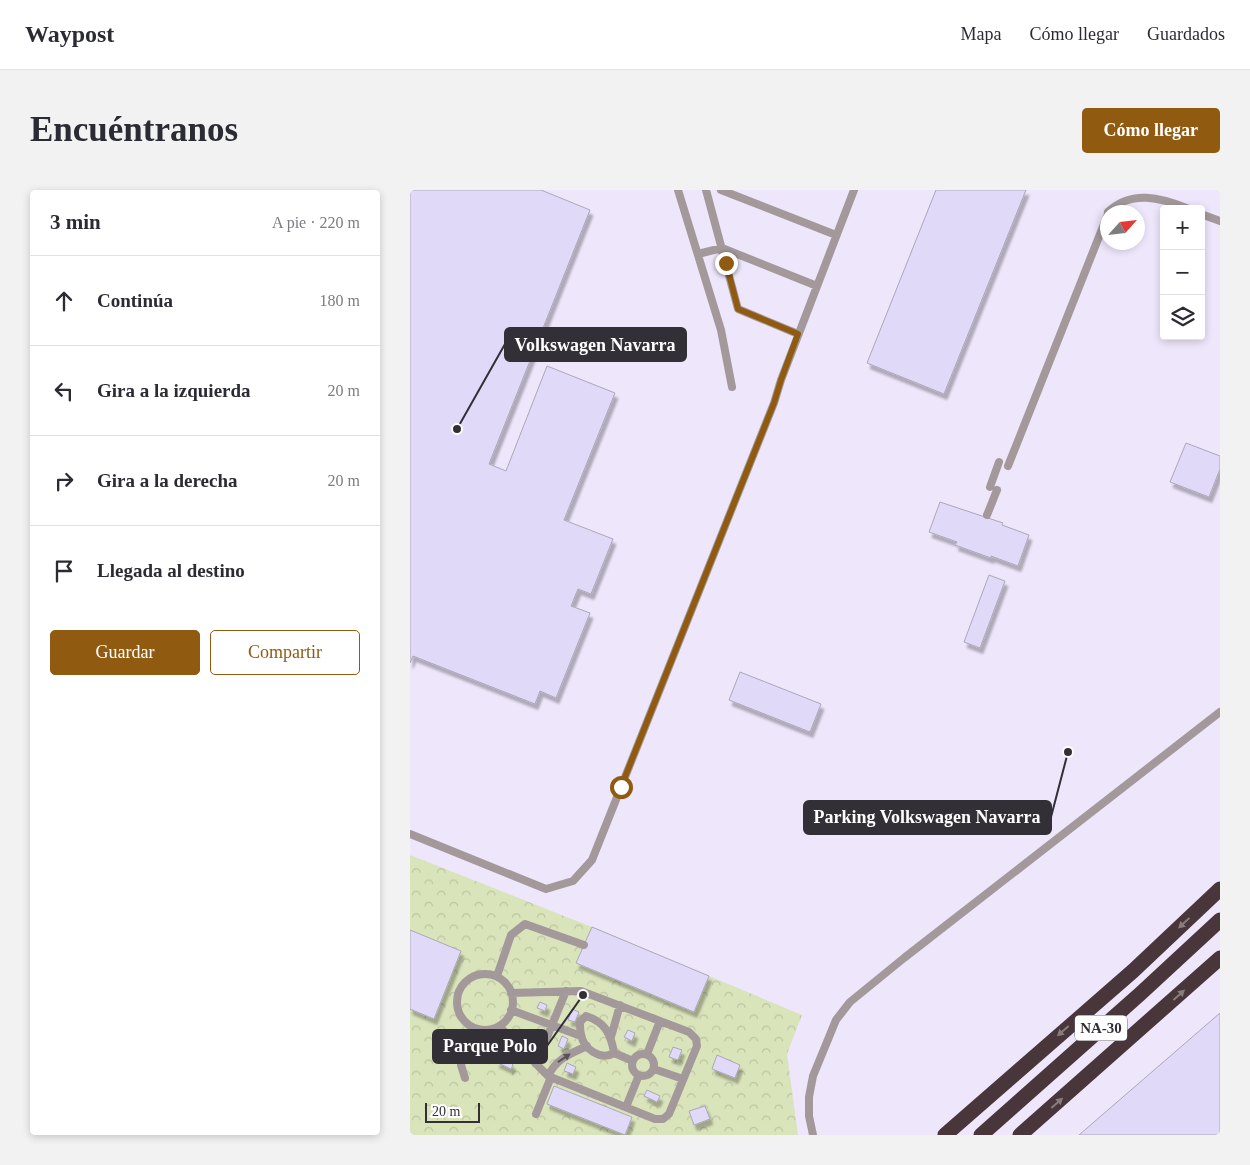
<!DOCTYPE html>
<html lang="es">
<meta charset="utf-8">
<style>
:root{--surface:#fff;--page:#f2f2f3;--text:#2b2b33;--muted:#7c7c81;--line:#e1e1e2;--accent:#915a11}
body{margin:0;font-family:Georgia,serif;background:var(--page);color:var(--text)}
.controls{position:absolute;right:15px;top:15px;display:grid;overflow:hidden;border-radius:5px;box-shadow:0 2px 8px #0003}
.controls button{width:45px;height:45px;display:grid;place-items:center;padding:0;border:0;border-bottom:1px solid var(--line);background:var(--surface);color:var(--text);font:25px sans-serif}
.compass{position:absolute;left:690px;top:15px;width:45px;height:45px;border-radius:50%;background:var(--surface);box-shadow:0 2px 8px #0003;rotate:63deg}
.scale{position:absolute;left:15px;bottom:12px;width:55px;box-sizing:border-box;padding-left:5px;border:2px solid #322f36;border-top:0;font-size:14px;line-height:18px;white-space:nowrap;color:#322f36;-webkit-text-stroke:4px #fff;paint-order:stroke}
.stop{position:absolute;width:15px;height:15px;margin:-11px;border:4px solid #915a11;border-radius:50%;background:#fff}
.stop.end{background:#915a11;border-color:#fff;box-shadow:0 1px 5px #0008}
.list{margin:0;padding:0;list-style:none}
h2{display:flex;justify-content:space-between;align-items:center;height:65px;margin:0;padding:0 20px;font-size:21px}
h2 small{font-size:16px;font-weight:400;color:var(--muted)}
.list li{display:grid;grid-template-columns:32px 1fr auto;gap:15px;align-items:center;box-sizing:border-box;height:90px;padding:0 20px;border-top:1px solid var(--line)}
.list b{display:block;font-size:19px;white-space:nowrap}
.list em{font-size:16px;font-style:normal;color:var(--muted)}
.actions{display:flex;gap:10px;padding:15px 20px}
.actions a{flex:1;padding:11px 0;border:1px solid var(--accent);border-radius:5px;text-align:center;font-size:18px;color:var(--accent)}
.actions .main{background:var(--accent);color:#fff}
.icon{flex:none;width:28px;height:28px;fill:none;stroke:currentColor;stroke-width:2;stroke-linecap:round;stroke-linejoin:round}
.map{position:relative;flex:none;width:810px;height:945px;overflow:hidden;border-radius:5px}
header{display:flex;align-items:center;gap:30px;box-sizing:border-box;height:70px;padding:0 25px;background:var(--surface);border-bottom:1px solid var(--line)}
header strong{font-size:24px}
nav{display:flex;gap:28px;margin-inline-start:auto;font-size:18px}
.intro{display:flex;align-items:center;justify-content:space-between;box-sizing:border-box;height:120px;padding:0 30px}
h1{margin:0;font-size:35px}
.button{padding:12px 22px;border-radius:5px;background:var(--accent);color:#fff;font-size:18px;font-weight:700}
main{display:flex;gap:30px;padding:0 30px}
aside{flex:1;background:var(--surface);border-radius:5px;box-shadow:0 2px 8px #0003}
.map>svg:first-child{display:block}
.built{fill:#eee6fb;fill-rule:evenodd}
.park{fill:url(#park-crowns)}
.building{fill:#e0daf8;stroke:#aba7b9;filter:url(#shadow)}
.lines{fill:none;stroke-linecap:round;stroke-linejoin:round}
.lane{stroke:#a3999b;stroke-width:8}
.highway{stroke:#48363a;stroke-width:15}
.oneway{fill:#887c7f}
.oneway2{fill:#5a5459}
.route{stroke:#915a11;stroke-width:6}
.labels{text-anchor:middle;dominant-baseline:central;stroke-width:4.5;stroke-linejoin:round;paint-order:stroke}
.shield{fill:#fff;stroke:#706d72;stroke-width:1}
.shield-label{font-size:15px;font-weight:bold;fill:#322f36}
.leader{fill:none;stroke:#322f36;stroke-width:2}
.callout-dot{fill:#322f36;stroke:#fff;stroke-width:2}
.callout{fill:#322f36;stroke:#322f36;stroke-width:2}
.callout-label{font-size:18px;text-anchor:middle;font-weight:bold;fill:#fff}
</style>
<header>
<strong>Waypost</strong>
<nav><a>Mapa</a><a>Cómo llegar</a><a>Guardados</a></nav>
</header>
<div class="intro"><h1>Encuéntranos</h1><a class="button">Cómo llegar</a></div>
<main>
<aside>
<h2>3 min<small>A pie · 220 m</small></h2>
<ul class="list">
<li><svg class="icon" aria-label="ahead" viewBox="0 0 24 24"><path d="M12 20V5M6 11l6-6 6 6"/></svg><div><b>Continúa</b></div><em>180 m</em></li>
<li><svg class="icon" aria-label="left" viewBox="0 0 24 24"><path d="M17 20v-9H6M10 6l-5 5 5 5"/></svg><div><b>Gira a la izquierda</b></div><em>20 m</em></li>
<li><svg class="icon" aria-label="right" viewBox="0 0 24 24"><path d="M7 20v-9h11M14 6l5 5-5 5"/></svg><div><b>Gira a la derecha</b></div><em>20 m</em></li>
<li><svg class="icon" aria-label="arrive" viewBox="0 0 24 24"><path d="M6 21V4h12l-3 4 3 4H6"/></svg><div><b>Llegada al destino</b></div></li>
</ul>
<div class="actions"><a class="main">Guardar</a><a>Compartir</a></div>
</aside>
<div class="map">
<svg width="810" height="945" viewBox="0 0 810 945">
<defs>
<pattern id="park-crowns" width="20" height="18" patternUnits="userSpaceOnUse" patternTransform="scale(1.25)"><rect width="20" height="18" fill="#dae4bb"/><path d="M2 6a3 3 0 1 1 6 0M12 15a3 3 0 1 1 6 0" fill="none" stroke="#bcc4a1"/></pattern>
<filter id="shadow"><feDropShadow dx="3" dy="5.5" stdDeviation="1" flood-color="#0004"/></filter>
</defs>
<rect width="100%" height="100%" fill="#f6f2fd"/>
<path class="built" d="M0,0H810V945H0ZM754,19H791V146H754ZM698,22H728V52H698Z"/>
<path class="park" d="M0,665L182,737L392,825L377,864L388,945H0Z"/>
<path class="building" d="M0,0H131L180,20L79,274L96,281L137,176L205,203L154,330L203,349L181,404L168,399L161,416L180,423L146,508L130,501L125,514L3,466L0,473Z
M526,0H616L534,204L457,173Z
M776,253L810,266V279L799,307L760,292Z
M530,312L593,333L592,335L619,345L608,376L581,366V368L545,355L547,352L519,342Z
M579,385L595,391L570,458L554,452Z
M330,482L411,514L400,542L319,510Z
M182,737L299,786L284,822L166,773Z
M0,740L51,761L24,829L0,819Z
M130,812L137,815L135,821L127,818Z
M162,819L169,822L165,832L158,830Z
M810,823V945H669Z
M218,840L225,843L222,851L214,847Z
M152,846L158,849L154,859L148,856Z
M263,857L272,860L268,870L259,867Z
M92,864L103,875L101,879L86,872Z
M307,865L330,875L325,888L302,879Z
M157,873L166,877L163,884L154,881Z
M144,896L222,927L215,945L137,914Z
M237,900L250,906L247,912L234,906Z
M295,916L300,929L284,935L279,921Z"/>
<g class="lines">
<path class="lane" d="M268,0L311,140L322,197
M296,0L328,119L388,144
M311,0L426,45
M698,22C721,0 750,7 779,19
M791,24L810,31
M288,64L312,58L407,96
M598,276L698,24
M580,297L589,272
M577,325L587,300
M0,644L136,699L163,691L182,670L364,213L371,190L444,0
M47 812a28 28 0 1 1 56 0a28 28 0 1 1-56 0Z
M87,786L101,745L115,734L174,755
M101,820L171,846
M176,826C195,832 201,844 204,863C191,871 173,859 171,844C170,840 170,836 170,832Z
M89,836L138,886L245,929H253L259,924L287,856L286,849L279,842L171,801L101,803
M201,847L210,815
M204,863L223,871
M222 875a11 11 0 1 1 22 0a11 11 0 1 1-22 0Z
M237,864L250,831
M126,874L156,801
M244,879L273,889
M138,886C147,868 160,864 177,856
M55,888L51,875L63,838
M216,917L229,885
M126,924L141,887
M403,945L399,926V907L403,886L426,830L440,812L494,768L810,522"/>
<path class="highway" d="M535,945L723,781L810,699
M571,945L730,804L810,730
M610,945L810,768"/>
</g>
<defs><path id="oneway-solid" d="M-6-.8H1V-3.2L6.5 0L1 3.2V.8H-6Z" transform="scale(1.25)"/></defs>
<g class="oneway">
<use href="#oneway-solid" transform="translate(774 733) rotate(137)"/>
<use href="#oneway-solid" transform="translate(769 805) rotate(-42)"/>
<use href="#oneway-solid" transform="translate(653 841) rotate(139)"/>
<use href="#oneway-solid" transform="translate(647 913) rotate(-41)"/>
</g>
<use class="oneway2" href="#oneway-solid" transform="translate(154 868) rotate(-34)"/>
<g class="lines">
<path class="route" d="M211,597L364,213L371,190L388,144L328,119L316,73"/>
</g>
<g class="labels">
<rect class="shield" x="665" y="825.5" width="52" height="25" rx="4"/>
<g class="shield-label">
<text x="691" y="838">NA-30</text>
</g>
</g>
<path class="leader" d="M47 239L95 154M658 562L641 627M173 805L137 856"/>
<g class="callout-dot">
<circle cx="47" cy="239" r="5"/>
<circle cx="658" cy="562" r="5"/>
<circle cx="173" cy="805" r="5"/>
</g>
<g class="callout">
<rect x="95" y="138" width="181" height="33" rx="5"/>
<rect x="394" y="611" width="247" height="33" rx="5"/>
<rect x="23" y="840" width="114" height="33" rx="5"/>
</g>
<g class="callout-label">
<text x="185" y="161">Volkswagen Navarra</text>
<text x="517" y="633">Parking Volkswagen Navarra</text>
<text x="80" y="862">Parque Polo</text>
</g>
</svg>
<div class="controls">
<button>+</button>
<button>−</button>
<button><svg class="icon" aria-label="layers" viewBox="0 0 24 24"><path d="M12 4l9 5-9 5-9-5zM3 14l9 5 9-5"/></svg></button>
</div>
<svg class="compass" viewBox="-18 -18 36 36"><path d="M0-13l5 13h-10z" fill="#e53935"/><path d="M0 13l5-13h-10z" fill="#7c7c81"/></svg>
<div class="scale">20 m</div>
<div class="stop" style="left:211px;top:597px"></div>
<div class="stop end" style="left:316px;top:73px"></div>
</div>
</main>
